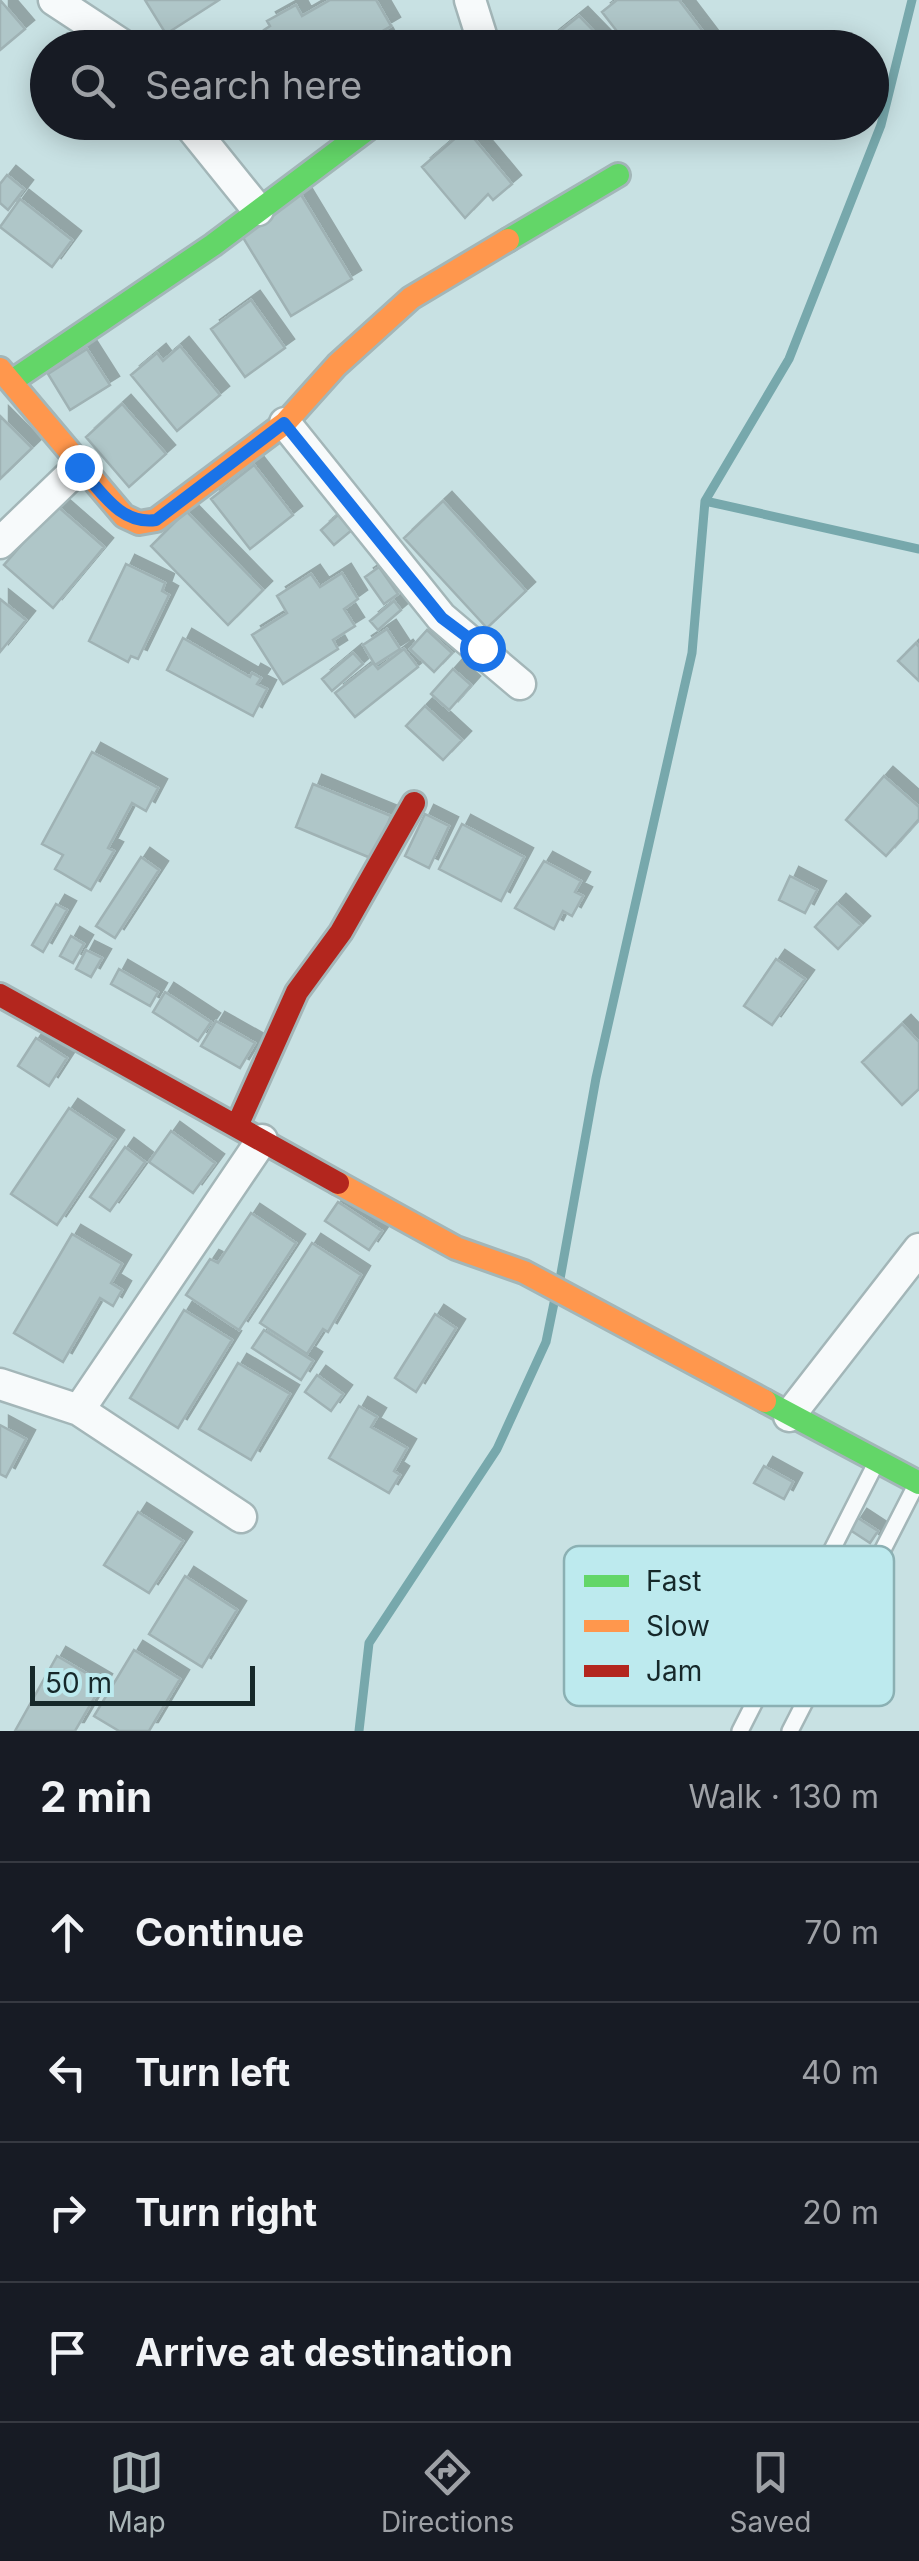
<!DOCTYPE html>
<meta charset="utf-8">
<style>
:root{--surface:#171b24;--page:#242831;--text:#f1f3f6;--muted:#9ea1a6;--line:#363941;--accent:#aab5b7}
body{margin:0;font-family:Inter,sans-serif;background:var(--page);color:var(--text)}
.scale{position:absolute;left:30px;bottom:25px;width:225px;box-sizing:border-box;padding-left:10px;border:5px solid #16282a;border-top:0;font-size:28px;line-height:35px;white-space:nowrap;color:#16282a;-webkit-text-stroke:8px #bdeaee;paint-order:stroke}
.stop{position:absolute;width:30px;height:30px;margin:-22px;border:8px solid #1a73e8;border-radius:50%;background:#fff}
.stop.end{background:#1a73e8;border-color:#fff;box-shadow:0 2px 10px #0008}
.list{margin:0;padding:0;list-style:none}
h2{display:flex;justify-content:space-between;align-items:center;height:130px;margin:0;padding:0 40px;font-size:42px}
h2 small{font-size:32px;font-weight:400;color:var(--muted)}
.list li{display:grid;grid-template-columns:65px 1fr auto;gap:30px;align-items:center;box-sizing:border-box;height:140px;padding:0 40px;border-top:2px solid var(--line)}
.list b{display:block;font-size:38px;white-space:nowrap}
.list em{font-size:32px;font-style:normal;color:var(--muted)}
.icon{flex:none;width:55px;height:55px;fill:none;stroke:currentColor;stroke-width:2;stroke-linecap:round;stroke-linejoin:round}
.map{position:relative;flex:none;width:919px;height:1731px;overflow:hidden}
.search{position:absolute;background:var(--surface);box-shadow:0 5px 25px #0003;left:30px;right:30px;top:30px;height:110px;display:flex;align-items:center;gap:25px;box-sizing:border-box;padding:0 35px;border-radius:55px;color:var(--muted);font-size:38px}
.sheet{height:690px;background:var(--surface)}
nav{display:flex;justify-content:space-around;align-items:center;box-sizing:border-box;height:140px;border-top:2px solid var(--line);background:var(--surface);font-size:28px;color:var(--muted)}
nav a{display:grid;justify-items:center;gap:5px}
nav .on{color:var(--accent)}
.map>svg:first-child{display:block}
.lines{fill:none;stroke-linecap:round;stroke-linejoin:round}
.stream{stroke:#77a8ac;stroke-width:9}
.building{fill:#afc6c8;stroke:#9fb2b4;stroke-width:2.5;filter:url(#shadow)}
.lane-casing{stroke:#a3b6b8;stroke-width:20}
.street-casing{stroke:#a3b6b8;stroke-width:35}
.fast-casing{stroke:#a3b6b8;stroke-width:28}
.slow-casing{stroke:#a3b6b8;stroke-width:28}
.jam-casing{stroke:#a3b6b8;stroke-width:28}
.lane{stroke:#f7fafb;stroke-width:15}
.street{stroke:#f7fafb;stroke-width:30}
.fast{stroke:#63d668;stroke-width:22}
.slow{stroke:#ff974d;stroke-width:22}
.jam{stroke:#b3261e;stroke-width:22}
.route{stroke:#1a73e8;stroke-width:12}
.key{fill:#bdeaee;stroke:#8bb0b3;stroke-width:2.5}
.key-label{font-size:28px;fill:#16282a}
</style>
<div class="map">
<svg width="919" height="1731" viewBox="0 0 919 1731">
<defs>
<filter id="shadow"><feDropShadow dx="9" dy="-9" stdDeviation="0" flood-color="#0004"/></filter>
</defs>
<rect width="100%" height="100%" fill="#c8e1e3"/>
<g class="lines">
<path class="stream" d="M705,501L919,549
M560,1279L596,1078L692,653L705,501L789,359L881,125L912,0
M359,1731L369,1643L497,1449L546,1342L554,1303"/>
</g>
<path class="building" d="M0,0L25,29L0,50Z
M145,0H219L166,34Z
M330,0H376L391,26L381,32L390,48H274L264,30L270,26L267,21L296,5L302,16Z
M617,0H679L711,42L704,48H630L602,12Z
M579,16L610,48H539Z
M466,129L512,184L493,200L488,194L465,218L422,167Z
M7,175L24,189L8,210L0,203V184Z
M300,193L352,279L291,316L239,231Z
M20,199L72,240L52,267L0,227Z
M251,300L285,348L245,377L211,329Z
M180,346L220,395L177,431L131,375L157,353L163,361Z
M87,349L110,385L70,410L48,374Z
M122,404L166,454L129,487L86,437Z
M0,416L32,448L0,479Z
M254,465L293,515L250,549L211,499Z
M443,501L526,591L487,628L404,538Z
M56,505L104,547L53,608L4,565Z
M186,511L263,590L228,625L151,546Z
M338,515L352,530L334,545L321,530Z
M126,564L165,583L162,591L169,595L138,659L131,656L128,662L89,641Z
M379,567L398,594L384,604L365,577Z
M342,573L358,599L344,609L355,626L333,640L338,649L283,684L252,635L287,613L277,596L311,574L320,587Z
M0,599L26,620L0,652Z
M394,601L401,610L378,630L370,621Z
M387,629L400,649L375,665L363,645Z
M427,630L452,653L434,672L410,649Z
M183,638L250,677L252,673L261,678L257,684L267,689L253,716L167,670Z
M916,643L919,647V681L898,661Z
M404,649L418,667L355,717L335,693L373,663L378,669Z
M353,653L363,664L332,691L322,679Z
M453,669L471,685L449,710L431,694Z
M425,706L462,740L443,760L406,726Z
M92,752L158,788L146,811L132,803L108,848L114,851L91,890L55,869L63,855L42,844Z
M884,776L919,807V819L886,856L846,820Z
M313,784L391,816L373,859L296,827Z
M425,814L449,826L429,868L405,856Z
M462,824L524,857L501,901L439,869Z
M141,857L159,870L115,938L96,926Z
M544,861L581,881L575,892L583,896L572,916L563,911L554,929L515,908Z
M790,876L817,890L805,913L779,900Z
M837,903L861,925L838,949L815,927Z
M56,904L67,910L43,952L32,945Z
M71,936L84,944L73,963L60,956Z
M86,950L102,958L91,977L76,969Z
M776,959L805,979L772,1025L744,1006Z
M119,969L158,992L150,1006L111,984Z
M165,992L211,1022L198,1041L153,1012Z
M216,1021L255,1043L240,1068L201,1046Z
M902,1024L919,1042V1089L902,1105L862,1062Z
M36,1038L67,1058L49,1086L18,1066Z
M69,1108L115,1139L57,1225L11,1194Z
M171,1131L215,1163L193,1193L149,1162Z
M125,1147L145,1162L110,1211L90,1197Z
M338,1202L382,1231L369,1250L325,1221Z
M251,1213L296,1243L239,1330L186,1295L210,1259L218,1263Z
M72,1234L122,1264L111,1283L122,1290L113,1306L100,1298L63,1362L14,1333Z
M312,1243L361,1275L328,1332L323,1329L307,1354L260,1323Z
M184,1310L232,1340L178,1428L130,1398Z
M435,1314L456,1328L416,1392L395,1378Z
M264,1330L313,1361L301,1380L252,1348Z
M238,1363L290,1394L251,1460L199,1429Z
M317,1375L343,1394L331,1411L305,1392Z
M359,1406L377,1417L371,1427L407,1448L394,1471L400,1475L389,1493L329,1458Z
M0,1425L26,1439L6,1477L0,1474Z
M764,1466L793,1482L784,1499L754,1483Z
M138,1512L183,1541L149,1593L104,1565Z
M858,1518L878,1531L870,1543L850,1530Z
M185,1576L237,1610L202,1667L149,1634Z
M134,1650L180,1679L149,1731H119L94,1716Z
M57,1656L103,1683L75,1731H15Z"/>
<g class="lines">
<g class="lane-casing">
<path id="lane" d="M740,1731L875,1465
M790,1731L916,1485"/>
</g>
<g class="street-casing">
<path id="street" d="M54,0L127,48
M470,0L481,35L474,48
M187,122L258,210
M285,423L441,617L520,684
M0,543L79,467
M0,1384L79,1410L241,1517
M79,1410L262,1140
M789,1416L919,1249"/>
</g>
<g class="fast-casing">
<path id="fast" d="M508,240L618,175
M12,381L213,245L377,122
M765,1401L919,1483"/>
</g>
<g class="slow-casing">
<path id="slow" d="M0,369L124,516L139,523L156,520L285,423L337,365L411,298L508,240
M338,1183L456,1248L524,1272L765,1401"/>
</g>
<g class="jam-casing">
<path id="jam" d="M0,995L338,1183
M237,1126L297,992L341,932L414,803"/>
</g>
<use href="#lane" class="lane"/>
<use href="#street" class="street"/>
<use href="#fast" class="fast"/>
<use href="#slow" class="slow"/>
<use href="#jam" class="jam"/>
</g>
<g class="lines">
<path class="route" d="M79,467C101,491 120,525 156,520L284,423L442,618L482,648"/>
</g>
<rect x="564" y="1546" width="330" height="160" rx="15" class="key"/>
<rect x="584" y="1575" width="45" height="12" fill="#63d668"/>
<rect x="584" y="1620" width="45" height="12" fill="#ff974d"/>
<rect x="584" y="1665" width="45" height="12" fill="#b3261e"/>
<g class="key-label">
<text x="646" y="1591">Fast</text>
<text x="646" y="1636">Slow</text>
<text x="646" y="1681">Jam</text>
</g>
</svg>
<div class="scale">50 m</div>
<div class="stop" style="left:482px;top:648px"></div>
<div class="stop end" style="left:79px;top:467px"></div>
<div class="search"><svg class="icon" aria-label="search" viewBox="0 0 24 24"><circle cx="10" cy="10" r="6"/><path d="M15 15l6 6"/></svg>Search here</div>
</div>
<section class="sheet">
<h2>2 min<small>Walk · 130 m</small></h2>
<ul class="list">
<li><svg class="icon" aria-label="ahead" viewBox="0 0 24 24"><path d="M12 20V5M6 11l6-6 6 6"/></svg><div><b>Continue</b></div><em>70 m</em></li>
<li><svg class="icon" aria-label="left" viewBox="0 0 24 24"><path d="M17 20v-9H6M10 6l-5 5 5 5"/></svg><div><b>Turn left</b></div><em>40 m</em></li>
<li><svg class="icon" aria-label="right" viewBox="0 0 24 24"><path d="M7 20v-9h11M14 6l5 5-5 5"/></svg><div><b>Turn right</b></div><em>20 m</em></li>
<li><svg class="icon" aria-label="arrive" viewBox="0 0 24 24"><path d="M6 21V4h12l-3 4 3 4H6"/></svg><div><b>Arrive at destination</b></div></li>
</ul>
</section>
<nav>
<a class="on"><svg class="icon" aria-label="map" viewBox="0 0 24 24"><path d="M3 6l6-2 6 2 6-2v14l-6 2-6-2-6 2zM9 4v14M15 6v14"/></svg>Map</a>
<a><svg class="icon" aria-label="directions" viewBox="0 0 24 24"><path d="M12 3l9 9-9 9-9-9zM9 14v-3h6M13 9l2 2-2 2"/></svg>Directions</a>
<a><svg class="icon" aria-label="saved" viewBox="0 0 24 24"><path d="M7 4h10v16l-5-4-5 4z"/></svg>Saved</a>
</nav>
